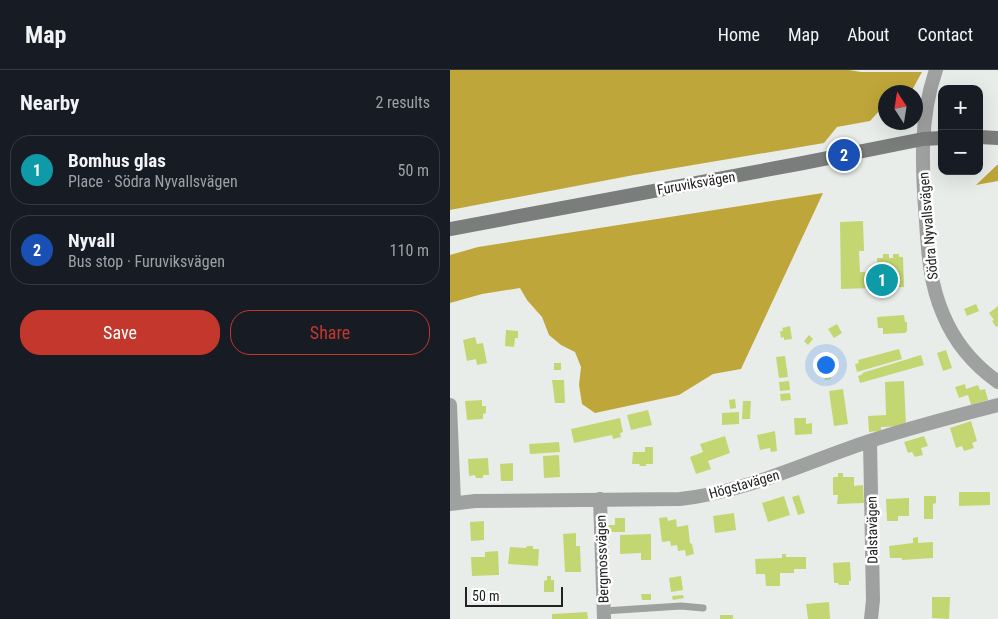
<!DOCTYPE html>
<meta charset="utf-8">
<style>
:root{--surface:#171b24;--page:#20242c;--text:#f1f3f6;--muted:#9ea1a6;--line:#363941;--accent:#c4372c}
body{margin:0;font-family:"Roboto Condensed",sans-serif;background:var(--page);color:var(--text)}
.controls{position:absolute;right:15px;top:15px;display:grid;overflow:hidden;border-radius:10px;box-shadow:0 5px 20px #0002}
.controls button{width:45px;height:45px;display:grid;place-items:center;padding:0;border:0;border-bottom:1px solid var(--line);background:var(--surface);color:var(--text);font:25px sans-serif}
.compass{position:absolute;left:428px;top:15px;width:45px;height:45px;border-radius:50%;background:var(--surface);box-shadow:0 5px 20px #0002;rotate:348deg}
.scale{position:absolute;left:15px;bottom:12px;width:98px;box-sizing:border-box;padding-left:5px;border:2px solid #212221;border-top:0;font-size:14px;line-height:18px;white-space:nowrap;color:#212221;-webkit-text-stroke:4px #fff;paint-order:stroke}
.you{position:absolute;left:375px;top:294px;width:18px;height:18px;margin:-12px;border:4px solid #fff;border-radius:50%;background:#1a73e8;box-shadow:0 0 0 8px #1a73e833}
.badge{display:grid;place-items:center;width:32px;height:32px;border-radius:50%;background:var(--accent);color:#fff;font-size:16px;font-weight:700}
.pin{position:absolute;translate:-50% -50%;border:2px solid #fff;box-shadow:0 1px 5px #0006}
.list{margin:0;padding:0;list-style:none}
h2{display:flex;justify-content:space-between;align-items:center;height:65px;margin:0;padding:0 20px;font-size:21px}
h2 small{font-size:16px;font-weight:400;color:var(--muted)}
.list li{display:grid;grid-template-columns:32px 1fr auto;gap:15px;align-items:center;box-sizing:border-box;height:70px;margin:0 10px 10px;padding:0 10px;border:1px solid var(--line);border-radius:20px}
.list b{display:block;font-size:19px;white-space:nowrap}
.list p{margin:0;font-size:16px;white-space:nowrap;color:var(--muted)}
.list em{font-size:16px;font-style:normal;color:var(--muted)}
.actions{display:flex;gap:10px;padding:15px 20px}
.actions a{flex:1;padding:11px 0;border:1px solid var(--accent);border-radius:20px;text-align:center;font-size:18px;color:var(--accent)}
.actions .main{background:var(--accent);color:#fff}
.map{position:relative;flex:none;width:548px;height:549px;overflow:hidden}
header{display:flex;align-items:center;gap:30px;box-sizing:border-box;height:70px;padding:0 25px;background:var(--surface);border-bottom:1px solid var(--line)}
header strong{font-size:24px}
nav{display:flex;gap:28px;margin-inline-start:auto;font-size:18px}
main{display:flex}
aside{flex:1;background:var(--surface)}
.map>svg:first-child{display:block}
.forest{fill:#bfa63a}
.building{fill:#c4d672}
.lines{fill:none;stroke-linecap:round;stroke-linejoin:round}
.service{stroke:#9fa1a0;stroke-width:7}
.minor{stroke:#9fa1a0;stroke-width:14}
.secondary{stroke:#7b7d7c;stroke-width:14}
.labels{text-anchor:middle;dominant-baseline:central;stroke-width:5;stroke-linejoin:round;paint-order:stroke}
.street-label{font-size:14px;fill:#212221;stroke:#fff}
</style>
<header>
<strong>Map</strong>
<nav><a>Home</a><a>Map</a><a>About</a><a>Contact</a></nav>
</header>
<main>
<aside>
<h2>Nearby<small>2 results</small></h2>
<ul class="list">
<li><span class="badge" style="background:#0f9aa8">1</span><div><b>Bomhus glas</b><p>Place · Södra Nyvallsvägen</p></div><em>50 m</em></li>
<li><span class="badge" style="background:#1a4fb4">2</span><div><b>Nyvall</b><p>Bus stop · Furuviksvägen</p></div><em>110 m</em></li>
</ul>
<div class="actions"><a class="main">Save</a><a>Share</a></div>
</aside>
<div class="map">
<svg width="548" height="549" viewBox="0 0 548 549">
<rect width="100%" height="100%" fill="#e9ede9"/>
<path class="forest" d="M0,0H399L411,2H472L461,22H436L435,40L429,41L420,51L387,57L374,73L184,105L0,140Z
M547,95H548V111L526,115Z
M373,123L291,299L263,304L229,325L145,343L132,334L129,315L131,297L125,282L111,275L99,265L92,247L77,230L70,218L32,224L0,233V185L28,177Z"/>
<path class="building" d="M413,151L414,181H409L410,202H428L427,188H433V184H439V188H443V184H449V187H453L454,217L391,219L390,152Z
M526,234L529,241L517,246L514,239Z
M548,236V256L546,257L542,251L544,250L539,243Z
M454,245L455,252H457V261L455,263L433,264V258H428L427,247Z
M387,254L392,263L384,268L378,259Z
M340,256L342,269L334,270V267L331,268L330,261H333L332,258Z
M56,260L68,261V268H65L64,277L55,276Z
M359,265L363,269L358,275L354,271Z
M25,267L27,274L33,273L37,293L27,295L26,289L17,291L13,270Z
M449,279L452,289L407,302L405,294L409,293L408,290Z
M496,280L502,298L493,301L487,283Z
M471,285L474,295L410,313L408,306L413,304L412,303Z
M335,286L338,307L329,308L326,287Z
M104,293H111V300H104Z
M379,299L381,309L375,310L373,300Z
M102,310H114L115,333H105Z
M339,311L340,320L330,321L329,312Z
M454,311L456,356L431,357V361L419,362L418,346L436,345L435,312Z
M515,314L516,319L528,315L530,320L535,319L538,330L521,335L518,325L509,328L505,317Z
M393,319L398,354L384,356L379,321Z
M340,323L341,330L331,331L330,324Z
M285,329L286,338L280,339L279,330Z
M32,330V336H36V343L33,344V349L17,350L15,331Z
M293,331H301L300,349H292Z
M198,340L202,355L181,360L177,345Z
M289,342V354L272,355V343Z
M170,348L173,362L170,363L171,367L163,369L162,365L124,373L121,359Z
M344,348H356V354L362,353V364L345,365Z
M521,351L527,371L522,373L524,378L514,381L512,376L506,378L500,358Z
M325,361L327,381L321,382L320,378L310,380L307,365Z
M275,366L280,383L258,391L261,399L246,404L240,387L253,382L250,374Z
M474,366L478,376L471,378L473,385L465,387L462,382L458,383L454,372Z
M109,372L110,382L80,384L79,374Z
M195,377H203V394H196V396H189L190,394H182L183,382H195Z
M109,385L110,407L94,408L93,386Z
M38,388L39,405H33V408H26L25,405L19,406L18,389Z
M63,393V411H51L50,394Z
M388,403H393V407H404V416L413,415L414,433L387,434L388,425H383V407H388Z
M509,422H540V435L509,436Z
M349,425L355,443L348,445L342,427Z
M334,426L340,445L318,452L312,433Z
M474,426H486V433L483,434V449H474Z
M459,428V446H448V451H437L436,429Z
M284,443L286,460L265,463L263,446Z
M217,447L218,451L226,449L227,457L238,455L240,473L242,474L244,484L236,486L235,480L228,481L227,475L221,476L220,471L212,472L209,448Z
M165,448H175V462H156V455H165Z
M34,451V470L21,471L20,452Z
M126,463V476H130L131,502H115L113,464Z
M201,464V490H191V483L170,484V465Z
M468,467V473L483,472V488L452,490V488H440L439,476L463,473V468Z
M77,476H83V479H89L88,496L58,494L60,477L76,478Z
M48,481L49,505L22,506L21,487H35V482Z
M332,484H336V487H356V499H344V503H330V516H316L315,504H306L305,489L332,488Z
M400,492L401,511H399V515H389L388,513H384L383,493Z
M97,506H101V510H104V522H94V511L97,510Z
M231,506L233,520L221,522L219,508Z
M191,524H201V530H192Z
M233,525L234,528L223,530L222,526Z
M482,527H500L499,549L482,548Z
M379,532L380,549H358L356,534Z
M137,542L138,549H102V544Z
M270,545H283V549H270Z"/>
<g class="lines">
<path class="service" d="M154,541L231,536L253,538"/>
<path class="minor" d="M486,0C469,48 472,101 476,151C478,184 480,214 493,244C504,271 524,295 548,312
M0,335L4,432
M420,371L423,530L421,549
M150,429L154,549
M0,434L25,431L230,429C297,422 356,392 420,371C462,357 505,346 548,335"/>
<path class="secondary" d="M529,67L548,68
M0,159L353,93L473,69L492,68"/>
</g>
<g class="labels">
<g class="street-label">
<text transform="translate(246 113) rotate(-10)">Furuviksvägen</text>
<text transform="translate(478 156) rotate(-95)">Södra Nyvallsvägen</text>
<text transform="translate(294 414) rotate(-16)">Högstavägen</text>
<text transform="translate(422 460) rotate(-91)">Dalstavägen</text>
<text transform="translate(152 489) rotate(-92)">Bergmossvägen</text>
</g>
</g>
</svg>
<div class="controls">
<button>+</button>
<button>−</button>
</div>
<svg class="compass" viewBox="-18 -18 36 36"><path d="M0-13l5 13h-10z" fill="#e53935"/><path d="M0 13l5-13h-10z" fill="#9ea1a6"/></svg>
<div class="scale">50 m</div>
<div class="you"></div>
<div class="pin badge" style="left:432px;top:210px;background:#0f9aa8">1</div>
<div class="pin badge" style="left:394px;top:85px;background:#1a4fb4">2</div>
</div>
</main>
